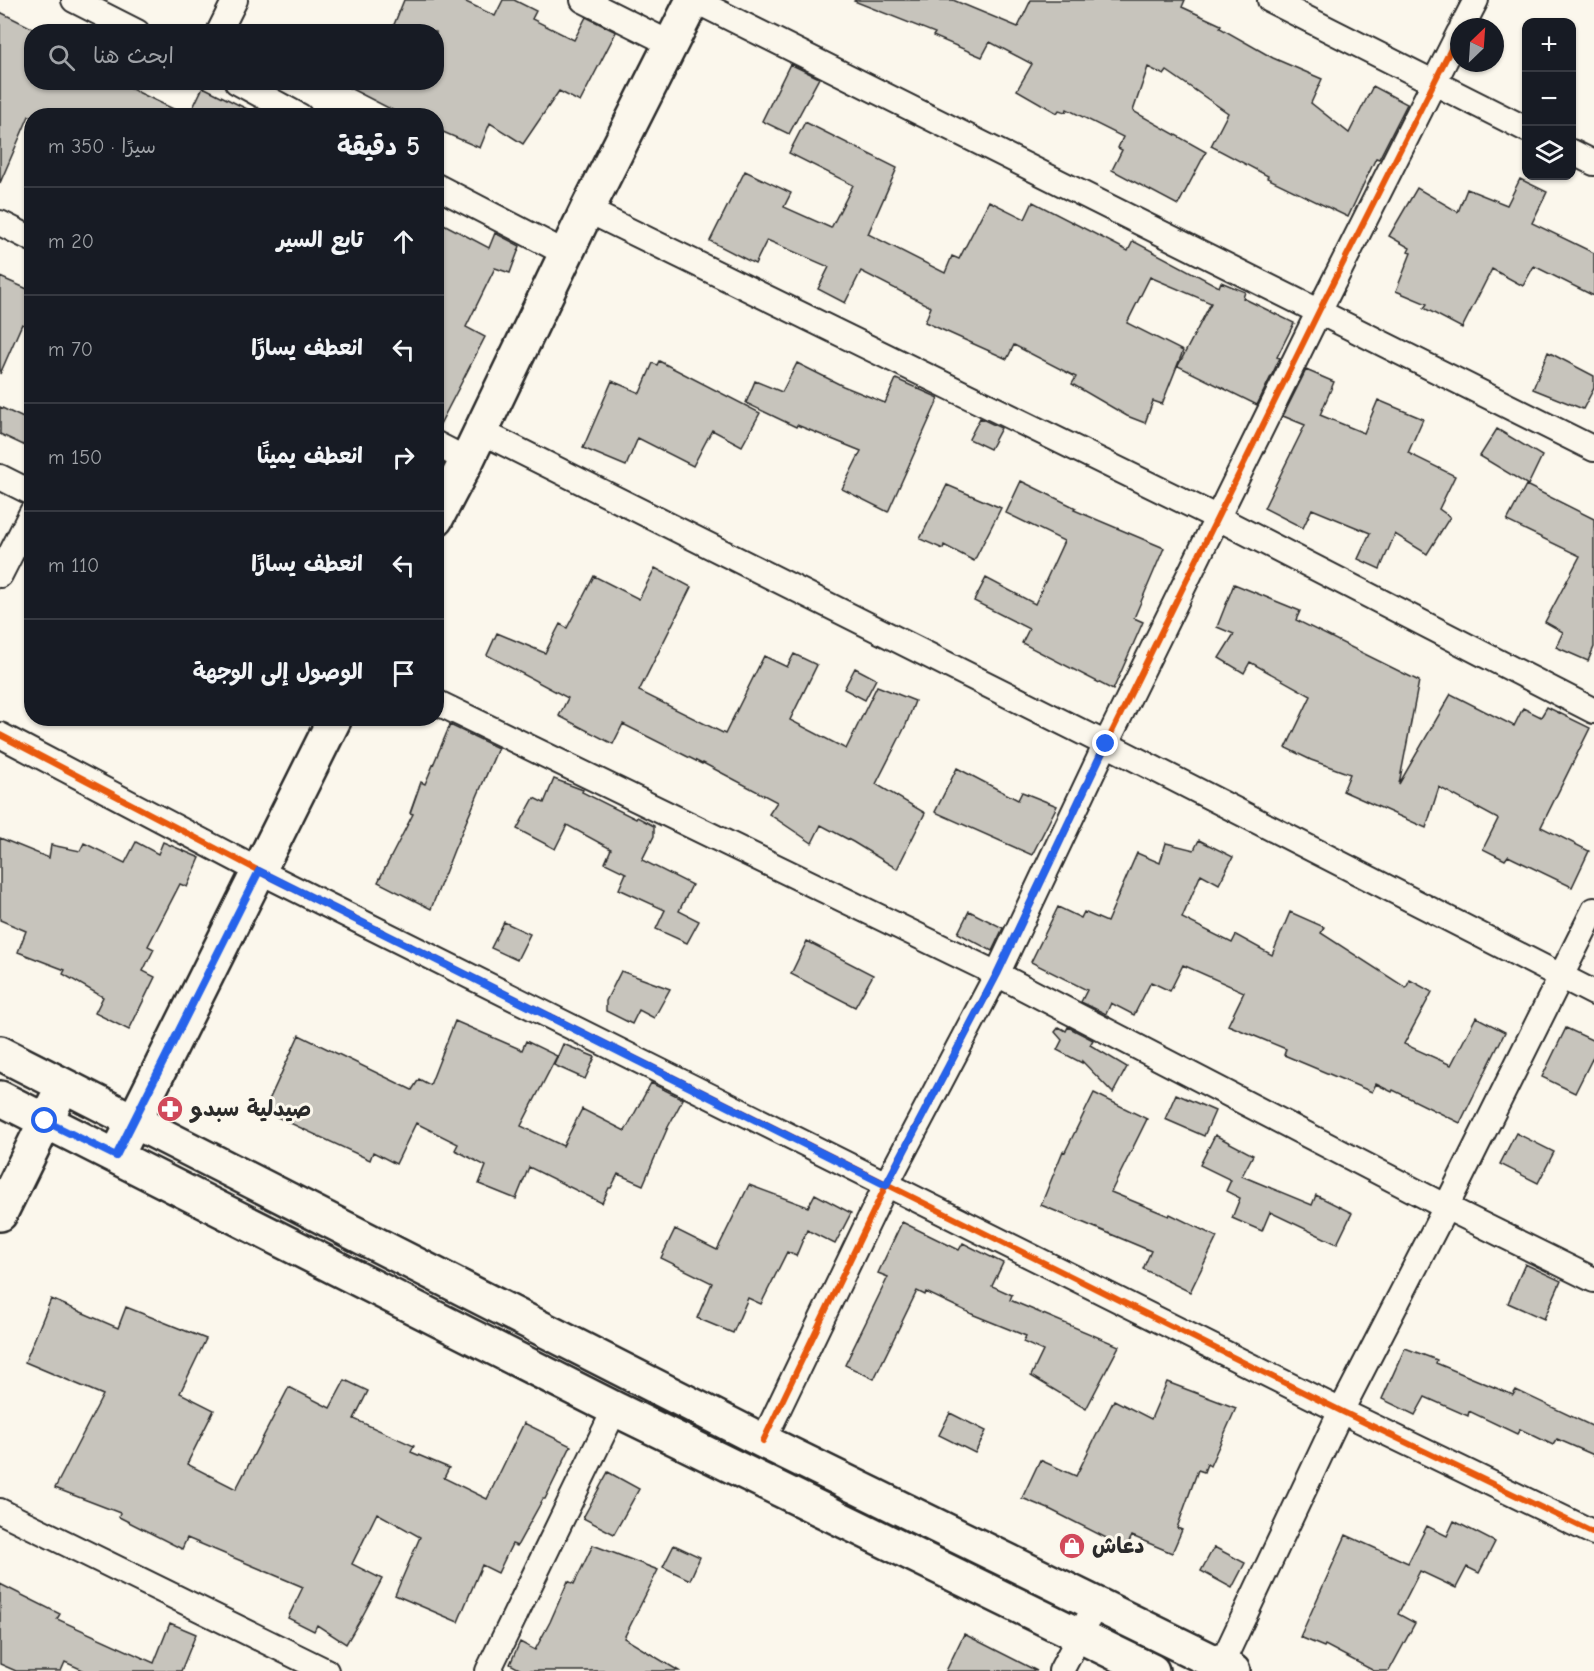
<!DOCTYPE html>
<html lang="ar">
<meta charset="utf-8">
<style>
:root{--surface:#171b24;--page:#20242c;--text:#f1f3f6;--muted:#9ea1a6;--line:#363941}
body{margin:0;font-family:"Comic Neue","Playpen Sans Arabic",sans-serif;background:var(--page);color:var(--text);direction:rtl}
.controls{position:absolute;right:18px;top:18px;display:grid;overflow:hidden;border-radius:12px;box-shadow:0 2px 4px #0004}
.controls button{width:54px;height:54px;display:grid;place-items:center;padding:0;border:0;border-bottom:2px solid var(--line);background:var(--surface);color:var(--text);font:30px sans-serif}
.compass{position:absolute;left:1450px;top:18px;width:54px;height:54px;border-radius:50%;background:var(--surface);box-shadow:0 2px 4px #0004;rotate:25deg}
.stop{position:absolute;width:18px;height:18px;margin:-14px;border:4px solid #2563eb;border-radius:50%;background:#fff}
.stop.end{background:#2563eb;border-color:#fff;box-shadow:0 2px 6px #0008}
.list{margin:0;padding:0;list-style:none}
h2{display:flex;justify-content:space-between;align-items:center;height:78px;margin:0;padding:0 24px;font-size:26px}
h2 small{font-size:20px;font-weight:400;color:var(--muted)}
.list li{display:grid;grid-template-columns:39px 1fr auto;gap:18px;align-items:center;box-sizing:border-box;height:108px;padding:0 24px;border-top:2px solid var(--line)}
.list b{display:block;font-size:22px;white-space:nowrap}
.list em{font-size:20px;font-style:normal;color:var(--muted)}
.icon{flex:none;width:33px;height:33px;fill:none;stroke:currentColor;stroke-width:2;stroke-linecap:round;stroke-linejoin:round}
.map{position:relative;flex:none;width:1594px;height:1671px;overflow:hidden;direction:ltr}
.search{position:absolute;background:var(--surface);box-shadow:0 2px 4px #0004;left:24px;top:24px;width:420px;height:66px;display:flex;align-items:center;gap:15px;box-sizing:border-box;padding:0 21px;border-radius:24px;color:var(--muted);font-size:22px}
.panel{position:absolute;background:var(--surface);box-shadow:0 2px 4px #0004;left:24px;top:108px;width:420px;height:618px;border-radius:24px;direction:rtl}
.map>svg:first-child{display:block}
.building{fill:#c7c4bc;stroke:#2b2b2b;stroke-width:1.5}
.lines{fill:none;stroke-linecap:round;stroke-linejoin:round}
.street-casing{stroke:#2b2b2b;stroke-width:28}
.secondary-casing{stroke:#2b2b2b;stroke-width:38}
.street{stroke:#fbf7ec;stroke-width:24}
.secondary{stroke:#fbf7ec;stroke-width:33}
.cycleway-casing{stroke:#fbf7ec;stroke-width:10}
.cycleway{stroke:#e8590c;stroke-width:6}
.route{stroke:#2563eb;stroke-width:8}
.labels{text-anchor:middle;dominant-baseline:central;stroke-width:6;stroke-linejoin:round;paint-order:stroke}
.poi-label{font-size:22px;font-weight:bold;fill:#2b2b2b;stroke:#fbf7ec;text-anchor:start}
</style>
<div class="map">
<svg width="1594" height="1671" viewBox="0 0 1594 1671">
<rect width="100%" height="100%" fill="#fbf7ec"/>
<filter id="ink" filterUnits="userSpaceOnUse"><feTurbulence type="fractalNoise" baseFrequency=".0167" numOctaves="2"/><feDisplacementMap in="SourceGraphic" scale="12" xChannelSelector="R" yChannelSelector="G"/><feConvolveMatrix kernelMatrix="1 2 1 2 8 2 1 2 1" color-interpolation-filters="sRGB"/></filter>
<g filter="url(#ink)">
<path class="building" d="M404,0H462L495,16L503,0H514L536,11L532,19L574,40L586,17L616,32L580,102L559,91L523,144L490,123L480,148L436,129V116H404L338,82H436V32H391Z
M855,0H953L1018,27L1031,0H1185L1182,7L1221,25L1220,28L1273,58L1322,79L1311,103L1349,133L1373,86L1407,104L1379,159L1376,158L1348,217L1267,178L1268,176L1211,146L1228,113L1167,71L1164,75L1148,67L1133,111L1206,152L1178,205L1112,170L1122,150L1118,148L1123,137L1067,109L1066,112L1059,110L1057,113L1017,90L1032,64L990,42L982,57L933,36L935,33L854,1Z
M0,12L32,28V82H117L188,116H29L0,183Z
M790,64L819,78L789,134L762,121Z
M203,87L261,116H189Z
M805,122L897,168L868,234L945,273L952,256L959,259L989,201L1025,219L1033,202L1128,251L1133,241L1219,287L1221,282L1245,292L1243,298L1294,323L1277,357L1280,358L1257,405L1178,366L1211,303L1150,277L1127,323L1183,351L1162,404L1153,401L1145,423L1127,416L1072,384L1076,377L1014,345L1007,359L925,322L931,307L861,271L845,303L818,289L829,267L767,240L755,264L710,241L745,171L791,193L784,207L831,228L853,185L789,153Z
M1520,179L1547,192L1532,223L1594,253V296L1534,266L1523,286L1492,269L1462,328L1424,308L1427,304L1396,291L1411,253L1408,252L1410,248L1389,236L1417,188L1458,212L1467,189L1507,205Z
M436,220L489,248L495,233L520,246L510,273L495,268L466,327L485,337L437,430Z
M0,277L32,291V328L22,324L0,374Z
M1548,352L1594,376V388L1583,409L1533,389Z
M659,361L760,413L742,446L712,430L693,466L638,438L626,466L583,448L612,381L640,393L653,363L657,365Z
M797,363L843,386L885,403L896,379L939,398L888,512L842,489L861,451L797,425L796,427L746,403L755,381L782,392Z
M1306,370L1334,382L1320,415L1364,433L1378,400L1423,419L1408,453L1455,476L1439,509L1450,517L1427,554L1395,534L1380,569L1358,559L1370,533L1312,509L1303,528L1264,508L1305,425L1283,416Z
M0,407L32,422V449L0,434Z
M980,418L1001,428L990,449L969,439Z
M1497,429L1542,456L1528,485L1480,456Z
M1021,481L1076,508L1074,510L1164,548L1134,618L1143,622L1113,690L1022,643L1029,629L974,601L986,578L1035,604L1064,541L1006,513Z
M947,485L1001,508L974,561L944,545L943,549L920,539Z
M1526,485L1594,519V647L1588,661L1556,647L1563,632L1545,622L1580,556L1507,521Z
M655,568L691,587L639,691L725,734L764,656L787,667L794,654L817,665L790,720L846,749L877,686L915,701L906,725L876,784L925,813L897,869L853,842L821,825L812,843L769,814L777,802L703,763L702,764L623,724L613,744L559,716L568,698L487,655L497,633L545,653L560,624L567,628L594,576L639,599Z
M1234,584L1300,611L1296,620L1419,681L1399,784L1451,694L1514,726L1523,708L1541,717L1547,707L1590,728L1541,827L1589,851L1572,887L1508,856L1505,860L1483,849L1498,819L1439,787L1426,828L1343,791L1350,774L1311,760L1286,748L1311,696L1250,662L1244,673L1219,658L1234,634L1217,627Z
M855,668L876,679L865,700L844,689Z
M450,725L498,748L454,850L431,909L378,882L413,814L410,813L421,782L425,784Z
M957,768L1018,800L1022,792L1057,806L1032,855L935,812Z
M554,779L583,790L582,792L636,819L637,817L654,826V836L642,860L692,885L679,911L699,921L687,943L656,929L665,910L619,889L626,873L605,863L611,849L567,825L555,849L517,829L534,798L544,803Z
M0,838L49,858L51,845L80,851L84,843L125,863L136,842L158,854L163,842L200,858L187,887L180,884L148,946L154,949L143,971L155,977L129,1030L95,1013L103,997L63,974L65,970L18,952L26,931L0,920Z
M1199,840L1233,857L1219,884L1201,874L1182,918L1232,943L1236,935L1272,955L1290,912L1324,927L1321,933L1406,988L1410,980L1432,992L1404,1044L1451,1065L1476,1017L1505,1032L1460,1123L1393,1090L1392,1092L1376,1084L1372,1092L1284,1055L1286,1049L1228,1025L1244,992L1183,965L1170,991L1151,982L1134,1015L1111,1003L1106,1014L1081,1002L1087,990L1031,962L1058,907L1081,918L1084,912L1107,922L1137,853L1160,863L1166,843L1194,850Z
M969,911L1003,928L992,951L958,933Z
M504,922L530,934L517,960L491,948Z
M807,941L873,975L855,1007L791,974Z
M621,971L670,989L654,1018L639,1010L632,1024L606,1011V1001Z
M455,1021L522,1050L526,1041L557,1056L521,1126L563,1146L582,1109L625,1131L651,1083L683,1099L668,1127L643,1185L618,1174L611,1188H609L602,1203L529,1167L516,1199L479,1184L486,1166L455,1150L458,1144L416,1123L396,1164L373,1152L370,1160L264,1111L299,1035L412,1090L419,1079L430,1085Z
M1059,1027L1066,1031L1068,1027L1093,1040L1090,1045L1127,1067L1113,1093L1082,1061V1063L1057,1050L1062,1040L1055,1032Z
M1566,1028L1594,1041V1055L1575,1093L1542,1077Z
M563,1044L595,1057L585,1079L554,1065Z
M1094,1093L1147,1119L1111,1192L1169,1216L1170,1214L1217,1237L1190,1292L1143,1269L1151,1251L1041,1205L1063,1151L1065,1152Z
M1176,1094L1215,1111L1204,1136L1165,1119Z
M1516,1133L1554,1152L1538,1183L1500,1164Z
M1215,1135L1253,1155L1242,1176L1312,1205L1316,1195L1352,1213L1337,1244L1270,1212L1262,1231L1232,1218L1240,1198L1226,1191L1231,1180L1200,1165Z
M749,1185L808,1207L815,1194L851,1213L835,1244L807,1230L796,1256L787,1252L761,1304L748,1298L733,1333L697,1318L712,1283L661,1258L675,1229L717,1250Z
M902,1222L959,1250L963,1243L1003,1263L992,1286L1012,1295L1010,1300L1119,1346L1086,1409L1031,1376L1043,1351L1023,1342L1026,1336L974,1315L926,1292L925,1295L917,1291L874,1379L845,1365L888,1277L878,1273Z
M1525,1264L1561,1281L1544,1319L1508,1303Z
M51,1299L118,1328L126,1307L206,1339L180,1393L214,1410L187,1464L236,1489L289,1387L330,1408L345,1380L368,1391L354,1419L414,1446L411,1452L449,1468L444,1478L487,1499L524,1423L571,1446L545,1499H543L517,1546L512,1544L498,1573L482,1565L458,1622L395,1595L420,1537L377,1513L352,1564L382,1579L362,1617L346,1644L317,1625L314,1631L288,1618L303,1587L187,1538L182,1549L119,1517L120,1513L55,1488L103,1395L25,1362Z
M1405,1348L1437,1360L1436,1363L1513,1395L1516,1390L1594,1427V1455L1557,1439L1553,1445L1520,1429L1517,1434L1469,1411L1468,1416L1425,1397L1415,1415L1382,1399Z
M1167,1382L1236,1408L1210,1466L1207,1464L1204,1472L1198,1470L1177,1528L1182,1530L1172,1553L1132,1536L1126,1548L1051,1510L1022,1498L1040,1460L1076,1476L1114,1400L1151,1419Z
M950,1413L986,1431L975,1453L939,1435Z
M608,1472L639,1489L614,1534L583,1518Z
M1454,1521L1495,1542L1479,1573L1467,1567L1456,1588L1420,1571L1398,1614L1415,1623L1389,1671H1374L1325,1645L1324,1647L1300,1637L1346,1535L1408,1563L1427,1526L1447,1536Z
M593,1545L658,1570L624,1638L679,1671H523L510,1664L520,1642L535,1650L550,1622L568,1581L574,1584Z
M674,1545L700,1557L690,1580L663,1567Z
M1214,1547L1245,1563L1232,1588L1201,1571Z
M0,1584L60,1614L57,1619L154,1663L170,1623L196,1634L181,1671H85L65,1662L61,1671H16L0,1664Z
M964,1634L1037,1671H946Z"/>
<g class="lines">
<g class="street-casing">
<path id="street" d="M74,0L137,32
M583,0L671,44
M694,0L1594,449
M1270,0L1526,129
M1462,27L1476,0
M219,32L235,0
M237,82L300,116
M1572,152L1594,163
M436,186L567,254
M587,210L1218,518L1594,711
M0,223L32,239
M480,431L1106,744L1594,993
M436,444L467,460
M0,477L32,493
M0,575L32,512
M436,702L997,974L1446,1207L1594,1280
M0,735L259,871L1341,1411L1594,1533
M763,1441L886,1185L997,974L1106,744L1319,311L1459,33
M0,1511L326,1671
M1221,1665L1341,1411L1446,1207L1594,910
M488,1671L615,1409
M1061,1671L1096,1604"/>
</g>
<g class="secondary-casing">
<path id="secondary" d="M436,519L467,460L587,210L693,0
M0,1053L763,1441L1233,1671
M0,1098L615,1409L1152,1671
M124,1141L335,718
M0,1214L55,1102"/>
</g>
<use href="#street" class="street"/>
<use href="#secondary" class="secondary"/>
<g class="cycleway-casing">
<path id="cycleway" d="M0,735L259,871L1341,1411L1594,1533
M763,1441L886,1185L997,974L1106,744L1319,311L1459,33"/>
</g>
<use href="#cycleway" class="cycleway"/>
</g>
</g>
<g class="lines" filter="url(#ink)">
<path class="route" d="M45,1121L116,1156L259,871L886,1185L997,974L1106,744"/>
</g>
<defs>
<g id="pharmacy-disc" transform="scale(1.35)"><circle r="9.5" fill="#d1495b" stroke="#fbf7ec"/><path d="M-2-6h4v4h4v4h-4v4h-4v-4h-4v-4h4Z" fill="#fff"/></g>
<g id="shop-disc" transform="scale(1.35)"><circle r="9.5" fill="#d1495b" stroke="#fbf7ec"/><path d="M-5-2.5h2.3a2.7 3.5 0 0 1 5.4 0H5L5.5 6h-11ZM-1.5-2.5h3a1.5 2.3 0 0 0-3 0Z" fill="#fff"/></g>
</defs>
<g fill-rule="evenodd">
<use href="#pharmacy-disc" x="170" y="1109"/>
<use href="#shop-disc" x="1072" y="1546"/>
</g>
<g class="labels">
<g class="poi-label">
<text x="190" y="1109">صيدلية سبدو</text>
<text x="1092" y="1546">دعاش</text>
</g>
</g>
</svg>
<div class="controls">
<button>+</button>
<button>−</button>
<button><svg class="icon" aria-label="layers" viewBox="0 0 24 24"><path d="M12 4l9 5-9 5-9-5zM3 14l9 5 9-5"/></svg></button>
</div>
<svg class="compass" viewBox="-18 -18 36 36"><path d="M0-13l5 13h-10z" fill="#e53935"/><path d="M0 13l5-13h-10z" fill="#9ea1a6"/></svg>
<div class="stop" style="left:45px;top:1121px"></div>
<div class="stop end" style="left:1106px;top:744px"></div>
<div class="search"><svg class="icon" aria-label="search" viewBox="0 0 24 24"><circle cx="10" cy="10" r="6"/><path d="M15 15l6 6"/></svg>ابحث هنا</div>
<section class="panel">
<h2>5 دقيقة<small>سيرًا · 350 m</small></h2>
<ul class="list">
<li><svg class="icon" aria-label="ahead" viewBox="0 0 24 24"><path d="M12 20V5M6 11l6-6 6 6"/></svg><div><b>تابع السير</b></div><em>20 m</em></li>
<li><svg class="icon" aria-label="left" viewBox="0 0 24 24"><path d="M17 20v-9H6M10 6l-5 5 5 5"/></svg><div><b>انعطف يسارًا</b></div><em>70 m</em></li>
<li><svg class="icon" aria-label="right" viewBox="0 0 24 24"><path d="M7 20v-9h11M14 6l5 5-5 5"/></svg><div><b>انعطف يمينًا</b></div><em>150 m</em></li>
<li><svg class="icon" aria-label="left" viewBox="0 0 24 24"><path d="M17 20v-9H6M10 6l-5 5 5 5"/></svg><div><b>انعطف يسارًا</b></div><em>110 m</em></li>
<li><svg class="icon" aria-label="arrive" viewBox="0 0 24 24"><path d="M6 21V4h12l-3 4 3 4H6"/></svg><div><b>الوصول إلى الوجهة</b></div></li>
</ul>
</section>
</div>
